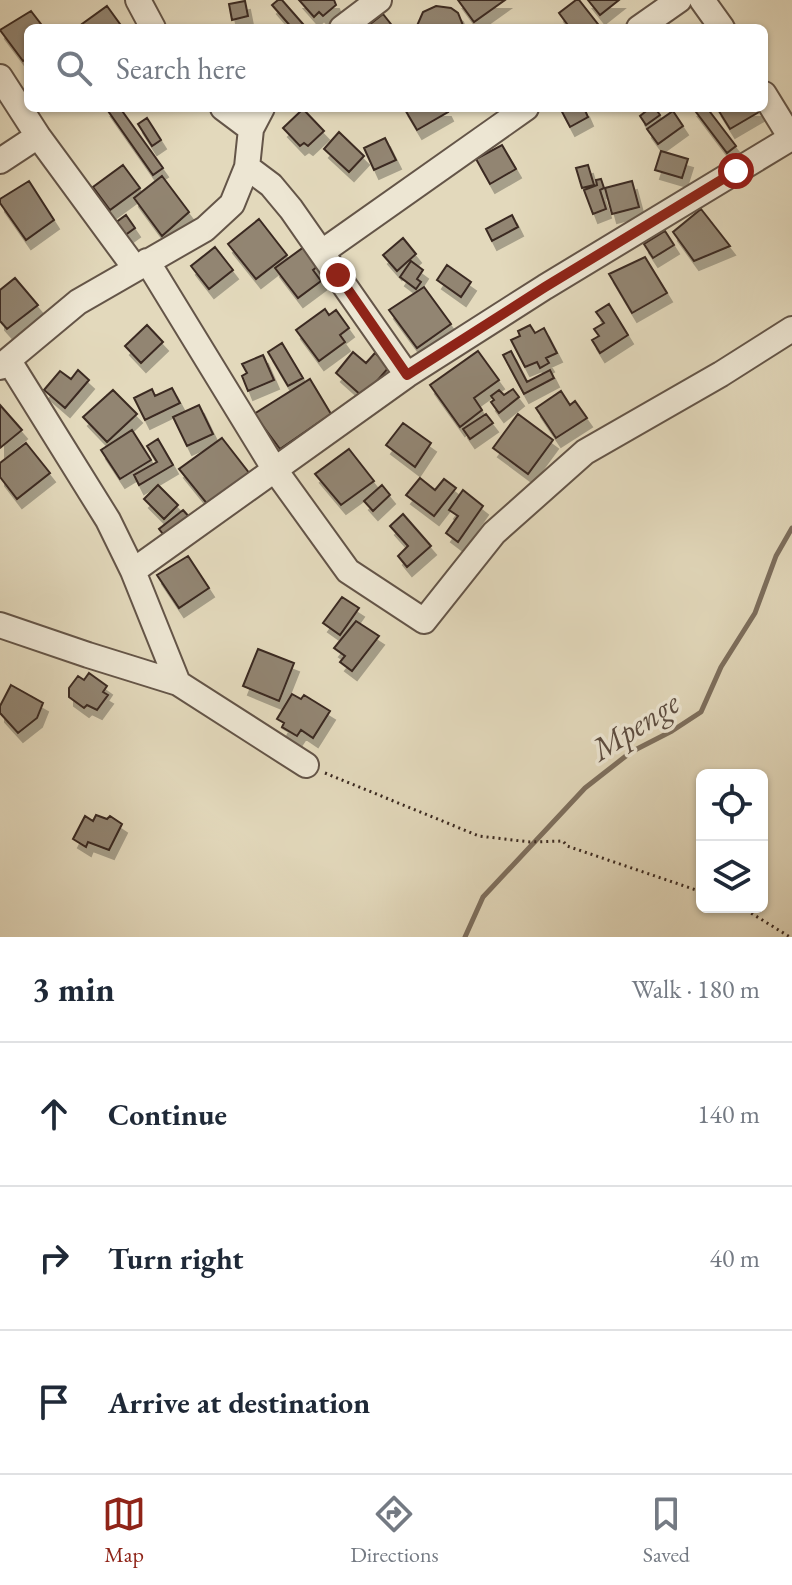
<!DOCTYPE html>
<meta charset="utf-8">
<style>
:root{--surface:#fff;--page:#f6f6f7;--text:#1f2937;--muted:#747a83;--line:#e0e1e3;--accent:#8f2418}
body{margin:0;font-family:"EB Garamond",serif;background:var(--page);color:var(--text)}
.controls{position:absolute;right:24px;bottom:24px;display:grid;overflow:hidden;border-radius:12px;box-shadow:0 2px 6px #0004}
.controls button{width:72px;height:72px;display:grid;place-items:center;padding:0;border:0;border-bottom:2px solid var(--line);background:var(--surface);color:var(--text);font:40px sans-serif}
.stop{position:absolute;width:24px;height:24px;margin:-18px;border:6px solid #8f2418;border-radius:50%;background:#fff}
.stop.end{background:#8f2418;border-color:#fff;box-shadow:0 2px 8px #0008}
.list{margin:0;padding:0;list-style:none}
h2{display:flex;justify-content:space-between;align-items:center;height:104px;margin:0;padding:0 32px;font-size:34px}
h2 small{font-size:26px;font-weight:400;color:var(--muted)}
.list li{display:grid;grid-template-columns:52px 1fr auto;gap:24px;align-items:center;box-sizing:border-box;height:144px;padding:0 32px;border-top:2px solid var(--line)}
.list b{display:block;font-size:30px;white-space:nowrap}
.list em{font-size:26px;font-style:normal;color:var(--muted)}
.icon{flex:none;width:44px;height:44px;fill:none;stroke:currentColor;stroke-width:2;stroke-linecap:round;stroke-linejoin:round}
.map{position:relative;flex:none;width:792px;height:937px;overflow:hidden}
.search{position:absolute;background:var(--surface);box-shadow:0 2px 6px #0004;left:24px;right:24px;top:24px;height:88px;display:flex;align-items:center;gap:20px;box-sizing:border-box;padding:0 28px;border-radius:12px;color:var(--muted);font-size:30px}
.sheet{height:536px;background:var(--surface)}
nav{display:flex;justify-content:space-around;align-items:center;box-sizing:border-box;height:112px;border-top:2px solid var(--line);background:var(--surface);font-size:22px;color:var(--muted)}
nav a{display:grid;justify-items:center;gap:4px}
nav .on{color:var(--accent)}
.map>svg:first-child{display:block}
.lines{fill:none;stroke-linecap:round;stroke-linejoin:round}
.stream{stroke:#7d6f5e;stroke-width:5}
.building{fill:#928572;stroke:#3a2921;stroke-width:2;filter:url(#shadow)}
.minor-casing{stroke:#645548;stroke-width:28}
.path{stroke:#3a2921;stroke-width:3;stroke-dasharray:2 4;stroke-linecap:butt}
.minor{stroke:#ede6d3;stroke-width:24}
.route{stroke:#8f2418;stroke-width:10}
.labels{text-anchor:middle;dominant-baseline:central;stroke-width:7;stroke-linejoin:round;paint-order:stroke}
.water-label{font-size:32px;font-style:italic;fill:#5c4c40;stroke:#ede6d3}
</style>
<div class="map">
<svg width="792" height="937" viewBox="0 0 792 937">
<defs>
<filter id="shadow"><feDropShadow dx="5" dy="9" stdDeviation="0" flood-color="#0004"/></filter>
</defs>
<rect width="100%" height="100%" fill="#e3d9bc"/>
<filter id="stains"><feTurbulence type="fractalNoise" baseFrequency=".0025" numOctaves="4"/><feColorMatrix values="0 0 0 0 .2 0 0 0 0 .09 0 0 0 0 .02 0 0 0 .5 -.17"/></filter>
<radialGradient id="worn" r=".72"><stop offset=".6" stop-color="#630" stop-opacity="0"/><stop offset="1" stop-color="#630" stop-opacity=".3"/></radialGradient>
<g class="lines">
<path class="stream" d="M465,937L483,897L585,788L631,752L672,731L701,712L721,667L755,613L776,556L792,528"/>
</g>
<path class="building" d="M278,0H282L303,24L299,28H292L272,5Z
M299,0H334L336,5L323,16L319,12L314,17Z
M458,0H505L474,22Z
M576,0H579L601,28H570L559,13Z
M588,0H619L600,15Z
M245,1L248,16L232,20L229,4Z
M107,6L120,24L114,28H85L82,24Z
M436,6L451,8L458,13L464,28H416L423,12Z
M31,11L44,28H28V58L23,61L0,30Z
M383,14L394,28H371L369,25Z
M106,108H120L163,168L153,175Z
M404,108H446L448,112L417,130Z
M560,108H584L588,117L570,127Z
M650,108H655L660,115L646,125L640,116Z
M693,108H707L736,146L727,153Z
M717,108H756L759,112L730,129Z
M303,109L324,131L308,146L304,143L300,146L283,128Z
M673,111L683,126L658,144L647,129Z
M147,118L161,140L152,146L138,124Z
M339,132L364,156L349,172L324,149Z
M385,138L396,160L374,170L364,148Z
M502,145L516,169L490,184L476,159Z
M661,151L688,159L682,178L655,170Z
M123,165L140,188L110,210L93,187Z
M588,165L594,185L582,188L576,168Z
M162,176L189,212L162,236L134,198Z
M601,179L604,188L600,190L606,209L593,214L584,190L597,185L596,180Z
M29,181L54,220L26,240L0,203V199Z
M632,181L639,207L612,214L605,188Z
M701,209L730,246L694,261L673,232Z
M126,215L135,228L124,236L115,223Z
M512,215L518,227L492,241L486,229Z
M259,219L287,255L256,279L228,244Z
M665,231L674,245L653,258L644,244Z
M403,238L416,254L397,271L383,255Z
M308,244L322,263L313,270L321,281L298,298L275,268Z
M215,247L233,270L209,289L191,266Z
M645,257L667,293L632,313L609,274Z
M411,261L423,270L417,279L421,282L416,289L400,277Z
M447,265L471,282L461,297L437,280Z
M15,278L38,305L7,329L0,321V290Z
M424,287L451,324L417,348L389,310Z
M609,304L628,335L600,353L592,340L599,336L594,329L604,323L596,312Z
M325,309L329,315L336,310L349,328L340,335L345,342L319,361L296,330Z
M147,325L163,342L141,363L125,346Z
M530,325L535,333L544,328L557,353L546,358L549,363L540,368L537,362L525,367L511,340L520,336L518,331Z
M282,343L303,378L288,386L268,352Z
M478,351L499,380L474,398L482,410L460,427L430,385Z
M511,351L527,382L550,370L554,378L524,394L503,355Z
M353,352L366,363L375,353L390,366L363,397L336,373Z
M263,355L274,380L248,391L242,376L247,373L242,364Z
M78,370L89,380L65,408L44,390L60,371L71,379Z
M310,379L331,414L280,449L254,414Z
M172,388L180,403L145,420L134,398L152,389L155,396Z
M513,389L519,397L499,413L491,402L494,400L491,396L499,390L504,395Z
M113,390L137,414L107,442L83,417Z
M561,391L570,405L575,401L587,418L556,438L536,408Z
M0,405L22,430L0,448Z
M199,405L213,434L187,446L173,417Z
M486,414L493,423L470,439L463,429Z
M518,414L553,440L528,474L493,448Z
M403,423L431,443L415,467L386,445Z
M132,430L151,460L120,479L101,450Z
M222,438L250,474L208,505L179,469Z
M158,439L173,465L139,485L134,475L157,462L147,446Z
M26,443L50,473L17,499L0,477V463Z
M349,449L374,481L341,505L315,474Z
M420,478L435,490L444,479L456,488L434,516L406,495Z
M158,485L178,505L164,519L144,499Z
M382,485L390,495L373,511L364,501Z
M463,490L483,506L458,542L446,533L458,516L449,510Z
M183,510L191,519L167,539L159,529Z
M403,514L431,546L407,567L398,556L408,546L390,526Z
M188,556L209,588L179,608L157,575Z
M342,597L359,608L340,635L323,623Z
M356,621L379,636L352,671L340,662L345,656L334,648Z
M258,649L294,663L279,701L243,686Z
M89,673L107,686L103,692L108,695L97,710L87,705L84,708L69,697V688L78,676L84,680Z
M11,685L43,703L37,718L18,733L0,713V706Z
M292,694L301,699L304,695L330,711L313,738L301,730L297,736L282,727L284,723L277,719Z
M96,815L107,819L110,816L122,824L109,850L88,842L86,847L73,839L85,816L93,821Z"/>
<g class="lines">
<g class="minor-casing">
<path id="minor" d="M138,0L153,28
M702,0L722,28
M342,28L379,0
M639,28L679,0
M0,77L38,136L135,268
M223,108L251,129
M0,161L38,136
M247,167L271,185L291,209L407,375
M322,252L526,108
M147,261L275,470L348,571L424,621L494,533L585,452L721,374L792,329
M9,361L108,520L133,571L407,375L545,287L791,138L764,94
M0,367L78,302L205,229L232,204L247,167L251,129L262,108
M133,571L178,683
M0,625L88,655L178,683L306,765"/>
</g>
<path class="path" d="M325,773L479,836L530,842L563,841L567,846L702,892
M741,907L790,937"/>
<use href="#minor" class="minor"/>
</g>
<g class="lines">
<path class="route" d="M338,275L407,375L545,287L736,171"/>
</g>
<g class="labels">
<g class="water-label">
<text transform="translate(635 726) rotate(-33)">Mpenge</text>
</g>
</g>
<rect width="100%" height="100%" filter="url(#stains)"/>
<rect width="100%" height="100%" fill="url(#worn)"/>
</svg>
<div class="controls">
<button><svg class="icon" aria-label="locate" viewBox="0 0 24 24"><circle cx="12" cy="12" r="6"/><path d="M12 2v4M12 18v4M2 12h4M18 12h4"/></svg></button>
<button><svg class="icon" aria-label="layers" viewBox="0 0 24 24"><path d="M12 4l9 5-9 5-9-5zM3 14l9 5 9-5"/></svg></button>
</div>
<div class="stop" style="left:736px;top:171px"></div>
<div class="stop end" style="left:338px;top:275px"></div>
<div class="search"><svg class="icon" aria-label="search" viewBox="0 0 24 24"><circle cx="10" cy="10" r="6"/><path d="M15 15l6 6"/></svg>Search here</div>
</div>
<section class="sheet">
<h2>3 min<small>Walk · 180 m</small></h2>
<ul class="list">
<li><svg class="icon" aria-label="ahead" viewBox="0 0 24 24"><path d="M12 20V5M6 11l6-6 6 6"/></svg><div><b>Continue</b></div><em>140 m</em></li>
<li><svg class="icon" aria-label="right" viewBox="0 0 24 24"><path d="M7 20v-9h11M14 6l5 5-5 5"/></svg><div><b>Turn right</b></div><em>40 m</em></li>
<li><svg class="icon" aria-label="arrive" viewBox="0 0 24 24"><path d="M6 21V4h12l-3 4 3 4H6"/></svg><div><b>Arrive at destination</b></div></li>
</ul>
</section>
<nav>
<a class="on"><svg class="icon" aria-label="map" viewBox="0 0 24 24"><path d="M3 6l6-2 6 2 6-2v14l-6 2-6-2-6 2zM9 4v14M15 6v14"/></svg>Map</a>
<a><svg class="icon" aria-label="directions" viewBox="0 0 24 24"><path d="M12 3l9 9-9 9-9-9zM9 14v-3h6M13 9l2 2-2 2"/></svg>Directions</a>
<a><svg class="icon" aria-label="saved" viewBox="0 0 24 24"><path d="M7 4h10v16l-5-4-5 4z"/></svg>Saved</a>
</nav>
